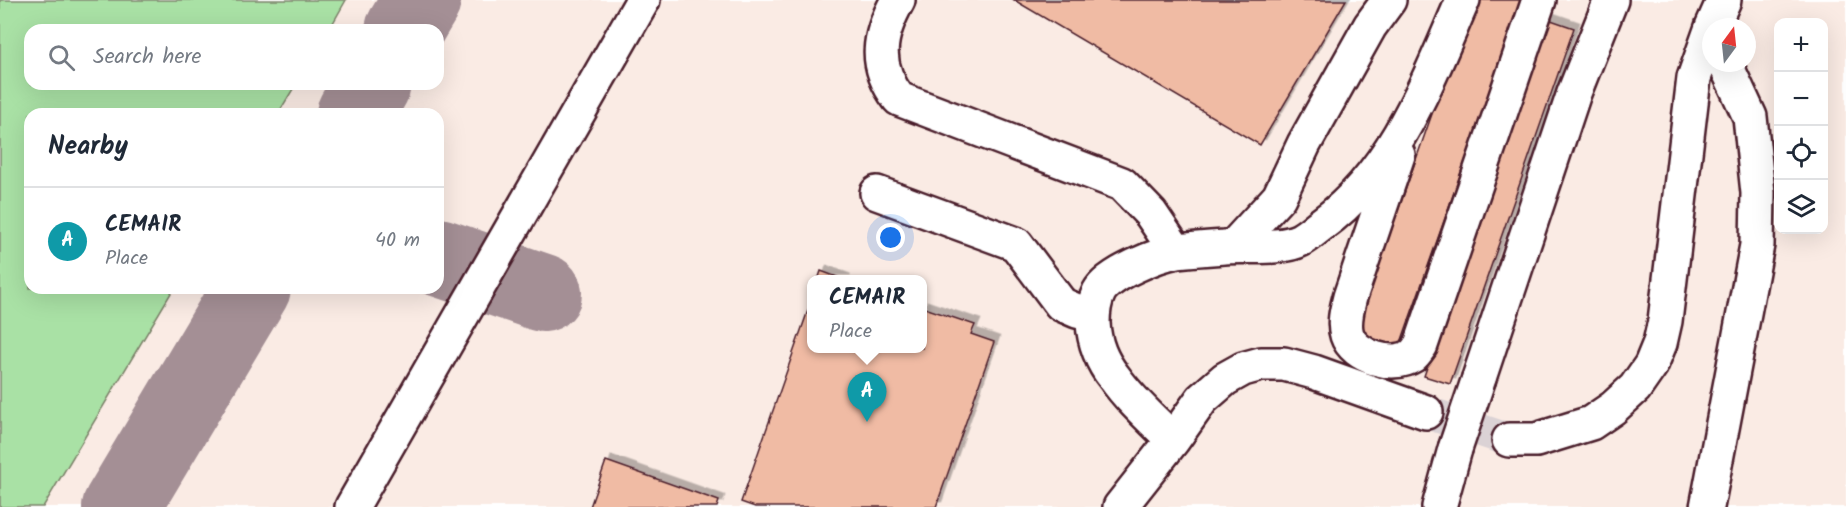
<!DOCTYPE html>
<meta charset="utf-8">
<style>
:root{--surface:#fff;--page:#f6f6f7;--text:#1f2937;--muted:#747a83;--line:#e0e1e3;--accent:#ea580c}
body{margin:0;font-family:Kalam,sans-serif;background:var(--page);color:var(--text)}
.controls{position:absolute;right:18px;top:18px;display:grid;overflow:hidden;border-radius:12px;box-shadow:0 6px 24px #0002}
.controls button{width:54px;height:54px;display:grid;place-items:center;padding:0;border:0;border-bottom:2px solid var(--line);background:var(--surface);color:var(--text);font:30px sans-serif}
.compass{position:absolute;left:1702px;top:18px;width:54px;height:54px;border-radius:50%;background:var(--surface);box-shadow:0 6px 24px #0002;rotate:15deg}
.you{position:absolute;left:891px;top:238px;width:21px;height:21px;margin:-15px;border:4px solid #fff;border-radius:50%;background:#1a73e8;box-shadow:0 0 0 9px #1a73e833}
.badge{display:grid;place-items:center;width:39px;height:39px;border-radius:50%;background:var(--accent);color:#fff;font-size:20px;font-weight:700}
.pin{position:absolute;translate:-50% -50px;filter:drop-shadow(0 2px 3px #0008)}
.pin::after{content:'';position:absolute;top:32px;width:21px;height:18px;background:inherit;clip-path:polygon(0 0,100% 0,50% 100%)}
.popup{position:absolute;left:807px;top:275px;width:120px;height:78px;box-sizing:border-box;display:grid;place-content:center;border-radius:12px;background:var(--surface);filter:drop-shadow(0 2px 4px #0005);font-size:20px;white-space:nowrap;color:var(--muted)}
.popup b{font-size:22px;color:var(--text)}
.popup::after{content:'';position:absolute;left:50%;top:100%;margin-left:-12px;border:12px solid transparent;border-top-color:var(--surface)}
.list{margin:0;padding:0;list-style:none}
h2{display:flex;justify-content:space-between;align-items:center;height:78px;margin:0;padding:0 24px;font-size:26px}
h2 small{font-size:20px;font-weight:400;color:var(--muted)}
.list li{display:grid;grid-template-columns:39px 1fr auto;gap:18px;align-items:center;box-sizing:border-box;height:108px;padding:0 24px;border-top:2px solid var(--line)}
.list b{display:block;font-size:22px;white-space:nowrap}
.list p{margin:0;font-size:20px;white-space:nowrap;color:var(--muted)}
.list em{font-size:20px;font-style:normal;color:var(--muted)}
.icon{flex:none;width:33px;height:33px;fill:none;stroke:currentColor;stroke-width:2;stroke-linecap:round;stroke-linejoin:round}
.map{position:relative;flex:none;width:1846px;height:507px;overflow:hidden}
.search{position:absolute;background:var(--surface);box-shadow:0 6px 24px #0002;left:24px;top:24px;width:420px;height:66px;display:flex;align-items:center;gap:15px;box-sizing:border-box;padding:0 21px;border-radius:18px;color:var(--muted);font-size:22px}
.panel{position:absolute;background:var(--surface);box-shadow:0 6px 24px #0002;left:24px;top:108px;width:420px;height:186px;border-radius:18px}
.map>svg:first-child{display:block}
.built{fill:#faebe4;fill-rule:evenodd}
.green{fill:#a9e1a5;stroke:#7a8068;stroke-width:1.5}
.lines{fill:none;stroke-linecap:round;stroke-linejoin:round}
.taxiway{stroke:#a48f95;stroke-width:78}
.building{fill:#f0bba4;stroke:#4a1f2b;stroke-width:1.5;filter:url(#shadow)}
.minor-tunnel{stroke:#dbd2d5;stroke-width:33;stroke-dasharray:33 16;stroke-linecap:butt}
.minor-casing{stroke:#4a1f2b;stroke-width:38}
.minor{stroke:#fff;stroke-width:33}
.minor-bridge-casing{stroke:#4a1f2b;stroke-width:38;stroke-linecap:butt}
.minor-bridge{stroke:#fff;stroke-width:33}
</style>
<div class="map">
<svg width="1846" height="507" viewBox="0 0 1846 507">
<defs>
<filter id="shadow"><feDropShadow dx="5.5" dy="-5.5" stdDeviation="0" flood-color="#0004"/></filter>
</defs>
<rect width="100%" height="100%" fill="#fff"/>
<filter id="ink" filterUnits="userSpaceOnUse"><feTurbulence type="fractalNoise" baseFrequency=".0167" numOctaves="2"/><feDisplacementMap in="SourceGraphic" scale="12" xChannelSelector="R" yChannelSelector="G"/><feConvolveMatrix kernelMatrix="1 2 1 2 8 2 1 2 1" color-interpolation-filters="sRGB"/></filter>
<g filter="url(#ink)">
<path class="built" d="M0,0H1846V507H0ZM1778,22H1824V230H1778ZM1711,27H1747V63H1711ZM30,30H438V84H30ZM30,114H438V288H30ZM812,280H922V348H812Z"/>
<path class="green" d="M0,0H346L329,30H30V84H296L278,114H30V288H174L43,507H0Z"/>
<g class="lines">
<path class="taxiway" d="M404,30L422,0
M355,114L372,84
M438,257L543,293
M121,507L252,288"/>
</g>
<path class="building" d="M1014,0H1346L1260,145Z
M1472,0H1522L1397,354L1353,339Z
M1548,19L1574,28L1450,384L1424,376Z
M821,271L845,280H818Z
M812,299V348H922V307L975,325L971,334L994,342L936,507H755L741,502Z
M606,461L719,501L717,507H590Z"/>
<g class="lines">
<path class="minor-tunnel" d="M1426,412L1509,440"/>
<g class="minor-casing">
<path id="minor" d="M898,0C878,36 873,65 899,99L1122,184L1151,214L1176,251
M1712,27L1724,0
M1398,155L1350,297C1347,309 1343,323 1347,335C1354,357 1393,368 1412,356C1416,353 1418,349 1421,345L1539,0
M877,193L1016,244L1061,304L1077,311L1093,315
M1234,246L1279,197L1304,144L1370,26L1389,0
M1479,378L1574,93L1611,0
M1173,440C1153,420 1130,400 1114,377C1102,362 1094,342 1093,323C1093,313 1095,300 1099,292C1108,274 1159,254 1178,251C1193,249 1209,248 1224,247C1245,245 1281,250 1300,240C1308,236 1315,229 1322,224C1395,171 1428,80 1463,0
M1509,440H1536L1591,423L1613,408L1635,388L1651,365L1660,343L1665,321L1694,78L1711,30
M352,507L643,0
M1120,507L1173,440L1202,399L1225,379L1243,369L1261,364H1284L1314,372L1426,412
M1439,507L1455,449
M1707,507L1757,245L1758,193L1750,117L1725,63"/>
</g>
<use href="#minor" class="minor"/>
<g class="minor-bridge-casing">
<path id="minor-bridge" d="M1455,449L1479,378"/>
</g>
<use href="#minor-bridge" class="minor-bridge"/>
</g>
</g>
</svg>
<div class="controls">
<button>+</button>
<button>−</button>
<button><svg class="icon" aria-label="locate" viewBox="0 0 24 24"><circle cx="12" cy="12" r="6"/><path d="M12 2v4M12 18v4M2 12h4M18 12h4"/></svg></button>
<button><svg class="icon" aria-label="layers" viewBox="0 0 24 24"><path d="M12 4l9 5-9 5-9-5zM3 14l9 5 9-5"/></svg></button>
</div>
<svg class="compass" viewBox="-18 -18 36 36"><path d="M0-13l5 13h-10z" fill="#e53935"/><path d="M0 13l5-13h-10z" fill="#747a83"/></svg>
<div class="you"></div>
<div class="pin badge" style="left:867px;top:422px;background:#0f9aa8">A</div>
<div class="popup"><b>CEMAIR</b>Place</div>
<div class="search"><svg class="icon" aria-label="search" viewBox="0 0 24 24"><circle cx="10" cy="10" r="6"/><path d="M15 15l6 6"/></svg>Search here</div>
<section class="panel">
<h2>Nearby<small></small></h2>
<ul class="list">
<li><span class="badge" style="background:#0f9aa8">A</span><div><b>CEMAIR</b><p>Place</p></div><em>40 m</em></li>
</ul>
</section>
</div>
